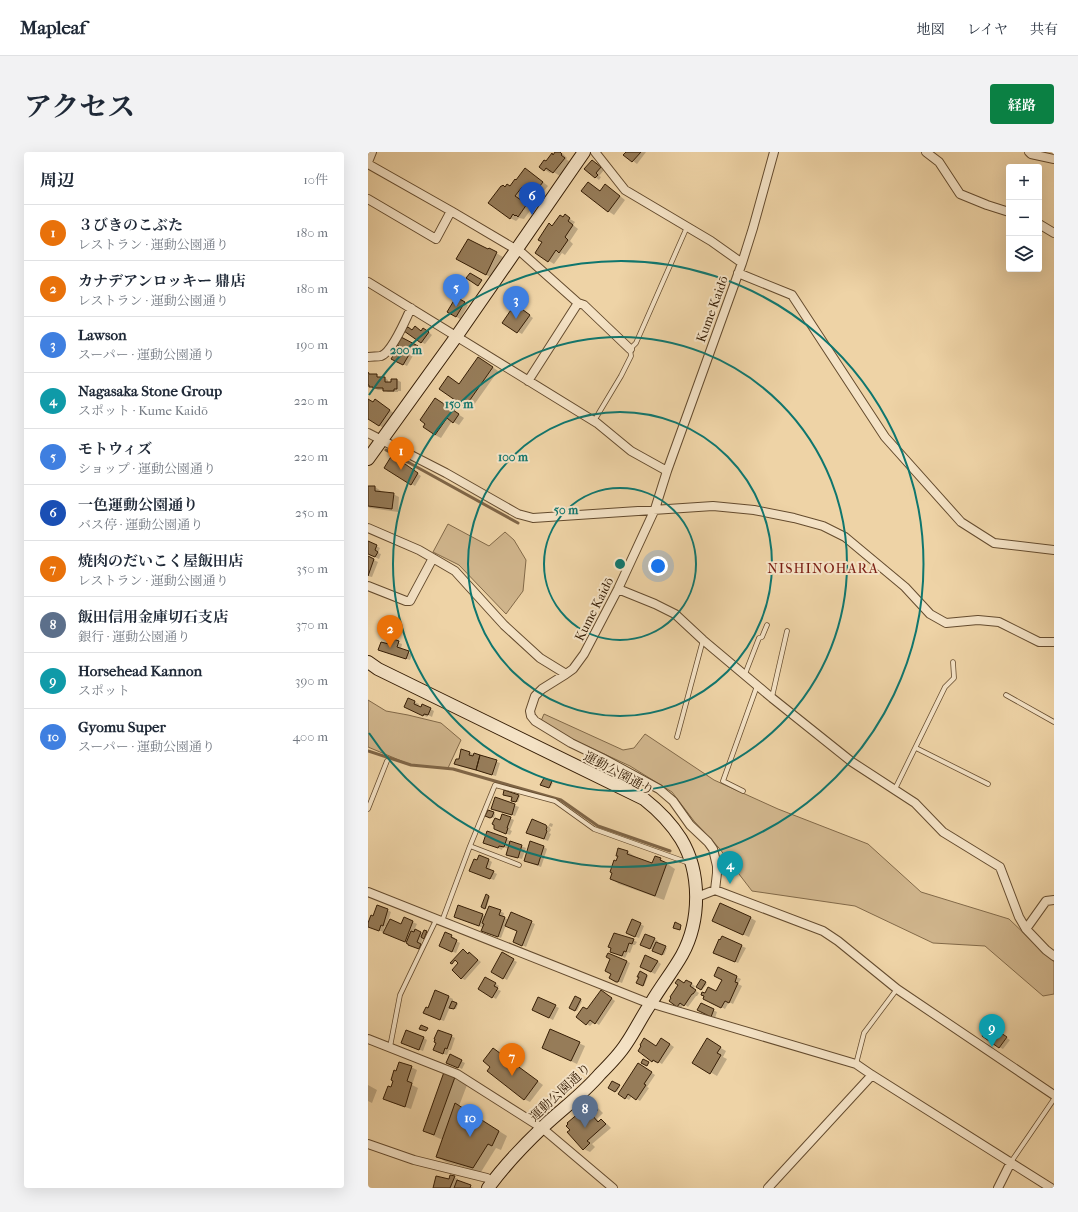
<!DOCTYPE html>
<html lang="ja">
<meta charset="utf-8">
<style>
:root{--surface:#fff;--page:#f2f2f3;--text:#1f2937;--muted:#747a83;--line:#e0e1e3;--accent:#0b8043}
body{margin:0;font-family:"IM FELL French Canon","Noto Serif JP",serif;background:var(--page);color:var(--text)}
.controls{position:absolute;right:12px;top:12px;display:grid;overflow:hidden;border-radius:4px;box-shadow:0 4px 16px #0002}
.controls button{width:36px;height:36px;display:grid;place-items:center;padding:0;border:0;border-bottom:1px solid var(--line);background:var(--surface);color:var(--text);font:20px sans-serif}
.you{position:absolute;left:290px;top:414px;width:14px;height:14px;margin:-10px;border:3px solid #fff;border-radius:50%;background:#1a73e8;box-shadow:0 0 0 6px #1a73e833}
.badge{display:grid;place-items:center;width:26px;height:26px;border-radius:50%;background:var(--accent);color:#fff;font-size:13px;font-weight:700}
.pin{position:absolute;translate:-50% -33px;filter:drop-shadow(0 1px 2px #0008)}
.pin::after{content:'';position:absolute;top:21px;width:14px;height:12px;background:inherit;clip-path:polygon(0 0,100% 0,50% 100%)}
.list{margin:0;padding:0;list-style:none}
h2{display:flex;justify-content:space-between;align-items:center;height:52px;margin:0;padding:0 16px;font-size:17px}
h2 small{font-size:13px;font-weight:400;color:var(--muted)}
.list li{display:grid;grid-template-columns:26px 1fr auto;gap:12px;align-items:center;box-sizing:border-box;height:56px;padding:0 16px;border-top:1px solid var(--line)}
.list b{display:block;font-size:15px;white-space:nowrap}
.list p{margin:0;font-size:13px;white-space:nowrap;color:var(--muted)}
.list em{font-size:13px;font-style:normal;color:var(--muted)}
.icon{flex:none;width:22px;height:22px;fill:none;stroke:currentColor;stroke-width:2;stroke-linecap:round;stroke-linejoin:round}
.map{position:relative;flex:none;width:686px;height:1036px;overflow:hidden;border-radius:4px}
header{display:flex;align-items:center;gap:24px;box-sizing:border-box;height:56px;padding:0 20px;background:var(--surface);border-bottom:1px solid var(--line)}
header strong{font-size:19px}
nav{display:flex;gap:22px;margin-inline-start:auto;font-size:14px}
.intro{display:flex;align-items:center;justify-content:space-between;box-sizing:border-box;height:96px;padding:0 24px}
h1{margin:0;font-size:28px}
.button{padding:10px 18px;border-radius:4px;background:var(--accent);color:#fff;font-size:14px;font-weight:700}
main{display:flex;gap:24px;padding:0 24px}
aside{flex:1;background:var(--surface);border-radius:4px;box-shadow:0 4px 16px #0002}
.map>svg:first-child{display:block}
.green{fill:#cfb48b;stroke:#826948}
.shadow{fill:#0003}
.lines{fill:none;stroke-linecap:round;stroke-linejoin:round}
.stream{stroke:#7f6546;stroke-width:3}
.building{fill:#967c59;stroke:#361e06}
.lane-casing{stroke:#644b2e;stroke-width:5.5}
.street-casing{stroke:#644b2e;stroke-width:10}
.secondary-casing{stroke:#361e06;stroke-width:14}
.lane{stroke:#f4e2c5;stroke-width:4}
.street{stroke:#f4e2c5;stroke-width:8}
.secondary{stroke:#f4e2c5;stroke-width:12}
.ring{fill:none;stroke:#0f766e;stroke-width:2}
.labels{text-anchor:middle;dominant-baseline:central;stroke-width:4;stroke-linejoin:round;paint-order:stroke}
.street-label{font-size:13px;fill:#361e06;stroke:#f4e2c5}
.neighbourhood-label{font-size:14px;letter-spacing:1px;fill:#7a1f14;stroke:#f4e2c5}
.centre{fill:#0f766e;stroke:#f4e2c5;stroke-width:2}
.ring-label{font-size:12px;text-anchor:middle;font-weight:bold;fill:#0f766e;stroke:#f4e2c5;stroke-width:4;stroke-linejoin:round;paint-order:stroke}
</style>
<header>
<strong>Mapleaf</strong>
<nav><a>地図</a><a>レイヤ</a><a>共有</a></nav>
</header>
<div class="intro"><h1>アクセス</h1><a class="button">経路</a></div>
<main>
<aside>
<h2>周辺<small>10件</small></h2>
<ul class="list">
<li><span class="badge" style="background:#e8710a">1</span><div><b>３びきのこぶた</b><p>レストラン · 運動公園通り</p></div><em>180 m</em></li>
<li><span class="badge" style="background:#e8710a">2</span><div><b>カナデアンロッキー 鼎店</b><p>レストラン · 運動公園通り</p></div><em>180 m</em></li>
<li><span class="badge" style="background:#3f7fe0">3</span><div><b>Lawson</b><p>スーパー · 運動公園通り</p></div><em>190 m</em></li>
<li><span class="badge" style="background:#0f9aa8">4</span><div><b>Nagasaka Stone Group</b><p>スポット · Kume Kaidō</p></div><em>220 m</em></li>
<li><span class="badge" style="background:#3f7fe0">5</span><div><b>モトウィズ</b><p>ショップ · 運動公園通り</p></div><em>220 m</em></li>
<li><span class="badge" style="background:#1a4fb4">6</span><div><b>一色運動公園通り</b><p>バス停 · 運動公園通り</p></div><em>250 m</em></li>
<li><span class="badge" style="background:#e8710a">7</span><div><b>焼肉のだいこく屋飯田店</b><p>レストラン · 運動公園通り</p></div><em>350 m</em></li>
<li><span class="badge" style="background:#5c6f8a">8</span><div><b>飯田信用金庫切石支店</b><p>銀行 · 運動公園通り</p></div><em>370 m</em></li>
<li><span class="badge" style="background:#0f9aa8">9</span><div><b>Horsehead Kannon</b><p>スポット</p></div><em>390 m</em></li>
<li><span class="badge" style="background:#3f7fe0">10</span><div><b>Gyomu Super</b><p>スーパー · 運動公園通り</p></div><em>400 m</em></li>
</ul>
</aside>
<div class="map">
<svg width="686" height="1036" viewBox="0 0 686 1036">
<rect width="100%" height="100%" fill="#eed3a6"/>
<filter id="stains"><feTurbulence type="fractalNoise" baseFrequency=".005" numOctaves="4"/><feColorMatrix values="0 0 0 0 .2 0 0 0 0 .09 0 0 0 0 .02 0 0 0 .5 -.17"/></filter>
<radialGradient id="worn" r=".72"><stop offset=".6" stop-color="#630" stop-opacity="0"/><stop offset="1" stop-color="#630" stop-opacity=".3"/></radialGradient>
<path class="green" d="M80,372L121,394L137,380L146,388L158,408L155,439L138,462L91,413L65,400Z
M0,548L18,559L40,563L73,571L93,588L80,616L43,613L0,595Z
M176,562L255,598L266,596L277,582L346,628L410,657L500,692L553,740L641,767L686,810V842L675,844L617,794L565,791L487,754L384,739L351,696L326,669L304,640L262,614L206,588L173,569Z"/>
<path class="shadow" d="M188,0H192L195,2L199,6L198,7L202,10L192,24L184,19L182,21L177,18L178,10Z
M259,0H278L269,12L257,3Z
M228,11L236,18L231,24L233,25L231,28L217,17Z
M163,21L180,34L171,45L160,38L152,48L164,56L156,67L151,66L148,69L142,66L137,36L143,35Z
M243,37L257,48L246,63L240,59L232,40Z
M197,64L207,70L205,73L210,77L202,89L205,92L197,103L194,101L186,112L181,109L176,90L185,75Z
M121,97L135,105L124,126L89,107L121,99Z
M88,146L100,153L92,167L80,160Z
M151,156L165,166L154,182L135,171Z
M45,179H59L64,183L57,192L53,190Z
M34,186L53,197L49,204L46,202L39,214L25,207L32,194Z
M116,209L130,219L103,257L72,237L92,233Z
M0,221L12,226H17L20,228V231H24V228H29L33,230V239H30V240H20L16,238H10L6,236L0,235Z
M0,247L5,251L13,252L27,262L17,277L0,266Z
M73,251L96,266L91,273L84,269L73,286L67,283Z
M27,307L53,324L47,334L17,316Z
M0,335H7L13,339V341L25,342L31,345L30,360L2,356L0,355Z
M0,390L12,396L10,401L13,402L11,407L0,402Z
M0,405L10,410L4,425L0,424Z
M24,488L34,492L33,497L44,502L42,508L15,499L22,494Z
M41,547L51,552L50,554L54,556L55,553L66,559L64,565L60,563L59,565L41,557Z
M94,598L132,611L128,624L91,614L88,612L91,609Z
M176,627L185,631L182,636L174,633Z
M150,644H152L150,650L146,649L145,645Z
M128,646L151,655L147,664L128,658Z
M126,661L127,662L126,666L120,665Z
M142,666L146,668L142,678L144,679L142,683L130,679L133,669Z
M182,671L185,672L184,675L181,674L183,678L181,681L183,682L180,689L162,682L178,674L180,675Z
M120,680L139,687L142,689V690L158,696L154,707L143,704L141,697L135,695L134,698L116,690Z
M176,695L179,697L173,715L157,709Z
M251,697L260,700L268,705L267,706L285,713L292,707L307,717L296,748L251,732L243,727L251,704Z
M121,708L124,710L121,718L129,722L126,728L106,721Z
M118,744L122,745L118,757L114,755Z
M122,755L136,761L135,765L141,768L144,762L167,772L158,795L150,791V779L138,773L133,786L114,779L115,776L87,765L114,763L117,764Z
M19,758L23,760L18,775L34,773L36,766L49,772L46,778L55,782L57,779L60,781L58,787L55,786L53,793L56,795L55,799L45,794L42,791L19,782V775L17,774L15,780L0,774L6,765Z
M383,766L388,769L381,785L351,772Z
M264,768L276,774L271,786L263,783Z
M77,781L87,786L86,788L92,791L88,801L76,796Z
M354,785L378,796L370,811L350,802Z
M286,787L290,789L289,791L299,796L296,803L277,794Z
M265,788L269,790L267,793H265L262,801L260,800L257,806L246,801Z
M95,799L101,803L105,804L113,810L97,828L93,826L92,811Z
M134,802L149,810L139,828L124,819Z
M258,809L262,811L254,831L242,826Z
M289,809L293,812L287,822L277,817Z
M350,816L373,827L370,832L374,834L365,852L361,850L357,857L340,848L348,840L355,828Z
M272,821L280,824L276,834L270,831Z
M118,826L131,834L129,837L133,839L128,847L111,837Z
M319,829L327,834L325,837L331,841L329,844H328L320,855L316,852L313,856L302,849L311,832H317Z
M333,829L339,832L334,838L329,835Z
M68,840L81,845L85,847L84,850L90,852L88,857L82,855L76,869L60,863L61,857Z
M237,841L247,849L231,873L226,870L222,874L219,872V858Z
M207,845L214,849L209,859L202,855Z
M333,852L349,860L347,866L334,860Z
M187,854L191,856L185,868L169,860Z
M625,877L642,888L635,897L631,895Z
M183,878L217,894L209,912L175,896Z
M83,884L87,886L83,898H81L79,903L70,900L69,891Z
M56,886L59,888L55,899L34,891Z
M294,887L306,895L294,912L289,909L288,911L271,899L288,895Z
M339,888L358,899L355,905L359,907L349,924L325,910Z
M126,897L175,933L162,950L156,947L124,915Z
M83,904L97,911L94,917L83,912Z
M270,912L287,923L279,935L281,936L272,949L264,944L261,948L251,942Z
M43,915L49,918L44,933L50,936L43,957L22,950L17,947L24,937L29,920Z
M77,922L99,933L91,954L139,984L133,998L128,996L113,1020L78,1010L70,1005L75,988L68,985L56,978Z
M244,930L252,935L249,940L241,935Z
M0,933L9,938L4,951L0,949Z
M224,953L230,956L235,961L229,967L232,970L233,969L239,972L243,976L224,992L227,995L222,1000L216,997L220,957Z
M83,1024L90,1027V1030L106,1036H66L81,1029Z"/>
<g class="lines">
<path class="stream" d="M18,298L150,371
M0,599L43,613L85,617L193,648L230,674L302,699"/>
</g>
<path class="building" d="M187,0H192L194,2L193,3L197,6L185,21L178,16L176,19L171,15L176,8L178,9L184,1L185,3Z
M258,0H273L264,10L255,3Z
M224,8L233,15L228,21L230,23L227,26L216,17Z
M157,16L175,30L165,43L154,35L147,44L159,52L150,65L148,63L147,64L145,62L142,67L120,51L133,34H134L135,33L137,35L139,32L142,34L147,27L148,28Z
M220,30L232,39L237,32L252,44L240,60L213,39Z
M197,62L202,66L200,69L205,73L197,85L200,88L191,101L188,98L180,110L167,101L174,90L170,88L181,71L184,74L192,63L195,65Z
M100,87L120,97L121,96L129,100L118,123L88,107Z
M102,121L114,128L110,134L98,126Z
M88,145L97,150L88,165L79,160Z
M147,152L162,163L149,181L134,171Z
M47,174L53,179L55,176L61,180L53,191L36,179L40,175L44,178Z
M33,185L50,194L45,203L42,201L35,213L23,207L31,194L29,193Z
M110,205L125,215L97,255L71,237L80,224L91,232Z
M0,220L1,222H9V225H17V230H23V227H29V237H26V239H15V236H5V235H1V233H0Z
M67,246L91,262L85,271L79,266L67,283L55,275L57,272L52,268Z
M0,247L5,250L7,247L22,258L11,274L0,267Z
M24,303L50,321L43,333L16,316Z
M0,334H7V339L26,341L24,357L0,354Z
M0,389L9,393L7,398L10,400L7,405L0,402Z
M0,404L6,407L0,424Z
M23,486L31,489L29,495L41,499L38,507L10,498L13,490L21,492Z
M40,546L47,549L46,552L53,555L54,552L63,556L60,563L56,562L55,564L36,555Z
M93,597L102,600L101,603L105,604L106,601L112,603L108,618L86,612L88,607H91Z
M112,603L129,608L124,623L108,618Z
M176,626L184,629L181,636L172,633Z
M136,638L151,643L148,650L143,649L144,645L135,643Z
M127,645L147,652L144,663L123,657Z
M120,658L126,660L124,665L122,666L117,664Z
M134,662L143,665L139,676H140L138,682L126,677V673L124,672L127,666L132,668Z
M164,667L178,673L179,675L178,678L179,679L176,687L158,681Z
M119,679L139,686L136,695L131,694L130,696L115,691Z
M142,689L154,693L150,706L138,703Z
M162,689L176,694L170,713L156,709Z
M250,696L260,699L259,702L284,711L287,704L293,706L292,708L299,711L287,744L242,727L244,721L242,720L246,708L248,709L250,704H248Z
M111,703L121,707L118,716L126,719L122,727L101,719L106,707L109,708Z
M118,742L121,744L117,757L113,755Z
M352,751L383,765L375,783L344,769Z
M9,753L20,757L15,774L13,773L11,779L0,775V771L3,763L5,764Z
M90,753L115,762L111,774L86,765Z
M121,754L133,758L131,763L137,765L130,785L113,779L116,772L114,771Z
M143,760L164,769L154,794L145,790L149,779L137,774Z
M36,765L45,769L37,790L15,781L22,767L33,772Z
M264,767L273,771L267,785L258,781Z
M307,770L313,773L312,778L305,776Z
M47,777L53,780L49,790L53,792L51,797L40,793V792L38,791L43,779L46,780Z
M56,778L59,779L56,787L53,785Z
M77,780L84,783L83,785L89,788L84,800L71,794Z
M246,781L266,787L264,792L261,791L258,800L256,799L254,804L242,800L243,796L240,795Z
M277,782L287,786L282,797L272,793Z
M354,784L374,793L367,810L345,801L351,787L352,788Z
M288,790L298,794L294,803L284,799Z
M95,797L100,802L101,800L110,808L93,827L84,818L90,811L87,808L84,812L82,811Z
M134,800L146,807L135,827L123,820Z
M240,801L259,809L250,830H248L241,826L243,822L237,819L242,807L238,805Z
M277,803L290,809L283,820L272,815Z
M350,815L369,824L367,830L370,831L361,851L357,849L353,856L335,847L336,844L333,843L334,840L337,841L340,835L348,839L354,828L346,824Z
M272,819L279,823L275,834L268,831L271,825H269Z
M117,825L128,831L126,834L130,836L124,846L110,837Z
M310,827L316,831L318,828L324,831L322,834L328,838L325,842H324L316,854L312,851L309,855L301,849L303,846L302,845L310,833L307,831Z
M333,827L338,830L333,838L328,835Z
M67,838L81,844L72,868L55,861L58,855L60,856Z
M233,838L244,846L227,872L222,868L218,873L208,865L215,855L219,857Z
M207,844L213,847L207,859L201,856Z
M170,845L188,853L181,866L164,858Z
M84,849L89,851L86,857L81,856Z
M333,851L346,857L343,865L329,858Z
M53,873L60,876L58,879L51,877Z
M621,873L639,885L631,896L614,884Z
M182,877L212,890L203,909L174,896Z
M38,878L56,885L51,898L33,891Z
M70,878L84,883L79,897L77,896L75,902L65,898L68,891L66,890L67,887H66Z
M276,886L288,894L293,886L302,892L290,911L285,908L284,910L270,899L273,894L272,893Z
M339,886L353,895L349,901L353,903L342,922L324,911Z
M125,896L170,929L156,948L119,919L122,915L115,909Z
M82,902L94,908L90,916L78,911Z
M275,907L281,910L279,914L273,911Z
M31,910L44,914L39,929L44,931L37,955L15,947L20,934L23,935L25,929L23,928L26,918L28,919Z
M270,911L284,920L276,932L278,933L268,948L260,942L257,947L250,942Z
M76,920L87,925L66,983L55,979Z
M244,929L252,933L247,940L240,936Z
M87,951L131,979L124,994L120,992L105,1016L68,1005Z
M224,952L230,958L224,963L230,970L233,967L238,972L219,989L222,991L215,998L199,980L202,978L198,974L200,972L199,971L218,955L219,956Z
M82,1023L87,1024L82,1036H65L68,1024L81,1027Z
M89,1028L103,1033L102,1036H86Z"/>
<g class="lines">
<g class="lane-casing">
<path id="lane" d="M226,269L253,224L263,204L262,197L268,191L319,75
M377,522L391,486L394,485L399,473
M638,543L686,570
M404,545L419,479
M309,585L335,488
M548,596L620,632
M527,637L577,535L586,526L585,510
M375,639L355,629L389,534
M0,657L19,609
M102,694L127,633L187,649L226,677L321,711
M74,769L102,694L151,713
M22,895L32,843L68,768
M488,912L496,881L529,837
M643,1010L686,947"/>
</g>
<g class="street-casing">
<path id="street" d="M227,0L257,38L343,89L374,111
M558,0L571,10L592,42L619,53L641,60
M661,0L663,2L686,7
M0,10L4,0
M0,12L83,59L68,87L0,47
M83,59L154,101L210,151L216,153L262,197
M671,72L686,81
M370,121L424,143L517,285L593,370L626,391L686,398
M0,130L229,271L263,299L299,319
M0,205C4,204 9,205 13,204C24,200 38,167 43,156
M160,229L210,151
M0,281L78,321L150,362L165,366L345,354L386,358L426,366L455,374L477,385L537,435L562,462L578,471L610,468L631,470L671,490H686
M0,376L51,398L87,419L136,473L172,506L198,522
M0,434L38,449H42L65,406
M250,437L287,452L307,462L335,488L404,546L484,610L547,651L575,680L632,715L651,765L658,777L678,798L686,804
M347,738L455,779L470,789L529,837L686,943
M0,740L275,849L488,912L504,923L683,1036
M329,745L347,738L349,721V714L345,697L340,690L322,673L305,649L291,637L234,606L203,591L167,569L163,564L162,559L167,544L174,537L198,522L205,517L216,502L250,437L287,357L299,319L374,111L385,76L406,0
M658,777L678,749L686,748
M0,887L89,922L174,976L245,1036
M0,992L46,1008L119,1026
M400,1036L504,923
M630,1036L643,1010"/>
</g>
<g class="secondary-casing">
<path id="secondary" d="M0,307L88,185L216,0
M0,510L10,517L276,647C290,658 303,671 313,687C333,720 333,768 314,803C305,819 293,834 283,851C274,864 267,879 258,892C251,903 241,913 232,922C215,942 194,957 175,975C155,994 136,1014 120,1036"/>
</g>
<use href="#lane" class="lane"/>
<use href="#street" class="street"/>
<use href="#secondary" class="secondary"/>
</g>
<g class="ring">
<circle cx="252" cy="412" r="76"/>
<circle cx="252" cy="412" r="152"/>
<circle cx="252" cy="412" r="227"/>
<path d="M1 243A303 303 0 1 1 1 581"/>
</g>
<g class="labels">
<g class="street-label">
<text transform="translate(344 157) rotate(-70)">Kume Kaidō</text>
<text transform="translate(226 457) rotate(-63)">Kume Kaidō</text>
<text transform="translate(251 621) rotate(28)">運動公園通り</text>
<text transform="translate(192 940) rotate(-43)">運動公園通り</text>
</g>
<g class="neighbourhood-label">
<text x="455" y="416">NISHINOHARA</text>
</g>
</g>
<circle cx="252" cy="412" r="6" class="centre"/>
<g class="ring-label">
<text x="38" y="202">200 m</text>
<text x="91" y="256">150 m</text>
<text x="145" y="309">100 m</text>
<text x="198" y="362">50 m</text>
</g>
<rect width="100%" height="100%" filter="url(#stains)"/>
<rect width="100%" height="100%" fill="url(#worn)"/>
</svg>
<div class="controls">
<button>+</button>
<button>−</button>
<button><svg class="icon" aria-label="layers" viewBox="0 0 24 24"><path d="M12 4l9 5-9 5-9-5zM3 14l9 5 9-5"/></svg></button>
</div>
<div class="you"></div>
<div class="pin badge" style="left:33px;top:318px;background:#e8710a">1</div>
<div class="pin badge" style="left:22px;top:496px;background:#e8710a">2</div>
<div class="pin badge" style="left:148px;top:167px;background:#3f7fe0">3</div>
<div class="pin badge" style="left:362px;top:732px;background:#0f9aa8">4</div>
<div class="pin badge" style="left:88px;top:155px;background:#3f7fe0">5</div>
<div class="pin badge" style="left:164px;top:63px;background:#1a4fb4">6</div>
<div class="pin badge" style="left:144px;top:924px;background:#e8710a">7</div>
<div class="pin badge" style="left:217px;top:976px;background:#5c6f8a">8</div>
<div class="pin badge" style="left:624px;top:895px;background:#0f9aa8">9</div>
<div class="pin badge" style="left:102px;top:985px;background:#3f7fe0">10</div>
</div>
</main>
